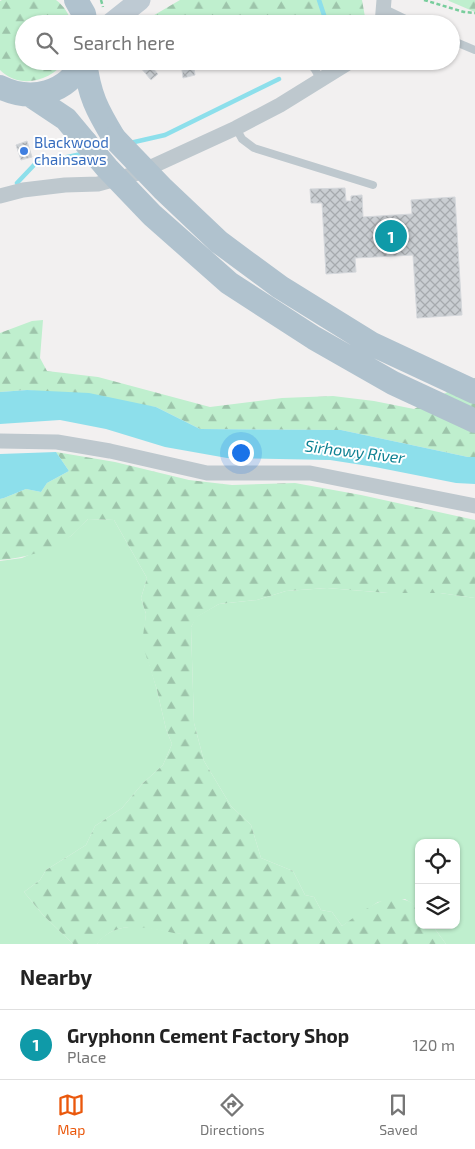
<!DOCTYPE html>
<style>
:root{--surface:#fff;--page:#f2f2f2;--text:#222;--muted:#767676;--line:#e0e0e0;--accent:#ea580c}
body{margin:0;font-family:"Exo 2",sans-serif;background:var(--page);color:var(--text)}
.controls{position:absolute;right:15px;bottom:15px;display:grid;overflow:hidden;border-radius:10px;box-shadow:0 1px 4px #0004}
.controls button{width:45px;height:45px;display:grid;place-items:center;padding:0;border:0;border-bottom:1px solid var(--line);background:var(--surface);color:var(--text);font:25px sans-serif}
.you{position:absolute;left:240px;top:452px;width:18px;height:18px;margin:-12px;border:4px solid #fff;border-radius:50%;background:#1a73e8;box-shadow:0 0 0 8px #1a73e833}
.badge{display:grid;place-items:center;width:32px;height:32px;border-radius:50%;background:var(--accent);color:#fff;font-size:16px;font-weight:700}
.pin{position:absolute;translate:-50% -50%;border:2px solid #fff;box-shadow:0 1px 5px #0006}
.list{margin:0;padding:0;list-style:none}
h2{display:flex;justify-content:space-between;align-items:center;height:65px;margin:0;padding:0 20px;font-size:21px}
h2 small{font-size:16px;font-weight:400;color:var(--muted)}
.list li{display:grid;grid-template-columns:32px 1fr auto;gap:15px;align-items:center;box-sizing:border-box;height:70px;padding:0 20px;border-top:1px solid var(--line)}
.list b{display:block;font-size:19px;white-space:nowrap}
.list p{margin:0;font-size:16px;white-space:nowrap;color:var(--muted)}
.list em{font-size:16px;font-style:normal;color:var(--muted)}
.icon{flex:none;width:28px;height:28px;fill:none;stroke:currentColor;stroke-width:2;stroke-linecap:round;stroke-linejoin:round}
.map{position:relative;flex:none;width:475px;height:944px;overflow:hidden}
.search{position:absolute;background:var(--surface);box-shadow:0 1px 4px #0004;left:15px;right:15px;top:15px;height:55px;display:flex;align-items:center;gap:12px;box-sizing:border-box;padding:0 18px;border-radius:28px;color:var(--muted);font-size:19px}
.sheet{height:135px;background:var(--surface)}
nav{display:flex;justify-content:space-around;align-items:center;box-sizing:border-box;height:70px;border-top:1px solid var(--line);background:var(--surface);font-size:14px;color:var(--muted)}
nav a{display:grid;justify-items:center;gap:2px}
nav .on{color:var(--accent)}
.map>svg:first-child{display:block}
.grass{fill:#bfefce}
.forest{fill:url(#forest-firs)}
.water{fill:#8ddfeb}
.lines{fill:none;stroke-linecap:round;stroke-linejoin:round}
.stream{stroke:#8ddfeb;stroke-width:4.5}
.building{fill:url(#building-cross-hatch);stroke:#d4d7db}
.path{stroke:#78cd9c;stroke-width:2.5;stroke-dasharray:4 2.5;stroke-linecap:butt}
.lane{stroke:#bec8ce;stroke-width:8}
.street{stroke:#bec8ce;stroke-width:15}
.secondary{stroke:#becad3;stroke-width:21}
.primary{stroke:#b0c2ce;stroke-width:24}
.primary-bridge{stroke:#b0c2ce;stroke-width:24}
.shop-dot{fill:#3f7fe0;stroke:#fff;stroke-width:2}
.labels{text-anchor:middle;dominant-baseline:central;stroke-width:4;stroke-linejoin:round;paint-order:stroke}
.shop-label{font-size:15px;fill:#366cbe;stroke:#fff;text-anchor:start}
.water-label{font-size:16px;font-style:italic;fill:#0e8293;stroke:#fff}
</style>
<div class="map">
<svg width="475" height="944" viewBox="0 0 475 944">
<defs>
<pattern id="forest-firs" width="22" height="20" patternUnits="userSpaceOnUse" patternTransform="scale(1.25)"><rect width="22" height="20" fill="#bfefce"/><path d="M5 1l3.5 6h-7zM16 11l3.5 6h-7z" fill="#9dc4aa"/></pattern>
<pattern id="building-cross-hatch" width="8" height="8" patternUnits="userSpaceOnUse" patternTransform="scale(1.25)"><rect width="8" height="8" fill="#caced2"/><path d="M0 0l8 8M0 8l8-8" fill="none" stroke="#a6aaae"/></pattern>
</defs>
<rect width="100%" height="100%" fill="#f2f0f0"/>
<path class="grass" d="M88,519L114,520L147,578L141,598L146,614L143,643L157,690L166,729L172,744L163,765L143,783L122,808L95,826L86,845L46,870L40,880L24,892L43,915L73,944H0V561L22,558L71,536Z
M327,588L388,593H440L475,598V944H446L432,925H456V843H419V908L405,899L378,902L342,926L332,912L321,910L314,897L305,895L293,871L261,858L251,825L231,806L204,761L194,723L191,627L196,617L219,604L257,600L286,591Z
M140,926L182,934L183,944H97C108,929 122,927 140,926Z"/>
<path class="forest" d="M2,0H56C64,6 69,14 72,24H24V61H66C50,81 20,90 0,70V1Z
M180,0H362L365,17L362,24H147L144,21Z
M448,0H475V12L449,1Z
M43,320L40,358L47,371L98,377L210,407L282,398L333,396L374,401L414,409L475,378V457H468L341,430L200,429L156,407L27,390L0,392V333L32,321Z
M56,452L115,462L189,480L232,485L295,483L361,495L475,520V598L440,593H388L327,588L286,591L257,600L219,604L197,617L191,627L194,723L204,761L231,806L251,825L261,858L293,871L305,895L314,897L321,910L332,912L342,926C359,915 383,892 405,900C410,901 415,905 419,908V925H432L446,944H183L181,934C151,930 119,916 97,944H73L43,915L24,892L40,880L46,870L86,845L95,826L122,808L143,783L163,765L172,744L166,729L157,690L142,643L146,614L141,598L147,578L114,520L88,519C82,525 77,531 71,536C50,551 25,558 0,560V499L4,498L26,489L41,492L47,483L69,471Z"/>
<path class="water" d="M27,390L89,393L156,407L200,429L341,430L468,457H475V484L456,483L375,467L330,460L227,458L165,447L106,429L60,420L0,424V392Z
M56,452L69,471L47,483L41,492L26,489L4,498L0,499V454Z"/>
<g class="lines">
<path class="stream" d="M319,0L325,18L322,24
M130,143L165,135L279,79
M17,183L35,164L86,153"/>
</g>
<path class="building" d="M135,61H155L150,65L158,74L151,80Z
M194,68L195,75L183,78L182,70Z
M27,141L32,157L21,160L16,145Z
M345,188L346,201H351V196L362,195L363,217L412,214L411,200L455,197L462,315L417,318L413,255L355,258L356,272L326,274L322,203H311L310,189Z"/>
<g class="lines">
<path class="path" d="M101,0L103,7
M424,0L464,12L475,13"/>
<path class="lane" d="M385,9L416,24
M451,40L475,50
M304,61L314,68L321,80
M182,66L199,63L269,61
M236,128L242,139L254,148L373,185"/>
<path class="street" d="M382,24L384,0
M0,196L23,190L65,185L98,184L138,173L236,128L280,105L351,61
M0,441L57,442L110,451L207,473H310L475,506"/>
<path class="secondary" d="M110,24L140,0"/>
<path class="primary" d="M76,0L84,14L86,24
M85,61C89,95 97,110 114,138
M0,87C31,102 67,94 83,61
M30,95L66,119L86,143"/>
<path class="primary-bridge" d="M114,138L163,189L219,242L280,287L372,344L475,392
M86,143L107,168L152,215L229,283L314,338L393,383L475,421"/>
</g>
<circle class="shop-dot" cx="24" cy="151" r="5"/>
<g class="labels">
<g class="shop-label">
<text x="34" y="142">Blackwood<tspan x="34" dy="17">chainsaws</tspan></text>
</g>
<g class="water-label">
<text transform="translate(355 451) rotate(7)">Sirhowy River</text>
</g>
</g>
</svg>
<div class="controls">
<button><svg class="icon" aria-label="locate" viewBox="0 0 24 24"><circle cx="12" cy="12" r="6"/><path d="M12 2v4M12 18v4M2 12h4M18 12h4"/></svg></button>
<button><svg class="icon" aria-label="layers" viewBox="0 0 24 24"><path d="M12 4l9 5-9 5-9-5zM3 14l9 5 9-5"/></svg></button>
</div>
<div class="you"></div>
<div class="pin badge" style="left:391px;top:236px;background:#0f9aa8">1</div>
<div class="search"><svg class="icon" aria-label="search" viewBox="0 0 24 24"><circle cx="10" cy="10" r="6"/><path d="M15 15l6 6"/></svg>Search here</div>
</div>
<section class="sheet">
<h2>Nearby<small></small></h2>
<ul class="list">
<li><span class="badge" style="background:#0f9aa8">1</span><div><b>Gryphonn Cement Factory Shop</b><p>Place</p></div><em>120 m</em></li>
</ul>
</section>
<nav>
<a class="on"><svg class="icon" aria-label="map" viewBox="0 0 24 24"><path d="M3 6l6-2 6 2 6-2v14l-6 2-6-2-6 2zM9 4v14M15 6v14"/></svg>Map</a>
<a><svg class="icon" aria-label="directions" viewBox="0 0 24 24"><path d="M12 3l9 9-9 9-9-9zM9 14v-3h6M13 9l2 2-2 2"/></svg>Directions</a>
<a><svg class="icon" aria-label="saved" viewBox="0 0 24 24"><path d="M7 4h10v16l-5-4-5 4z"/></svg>Saved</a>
</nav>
